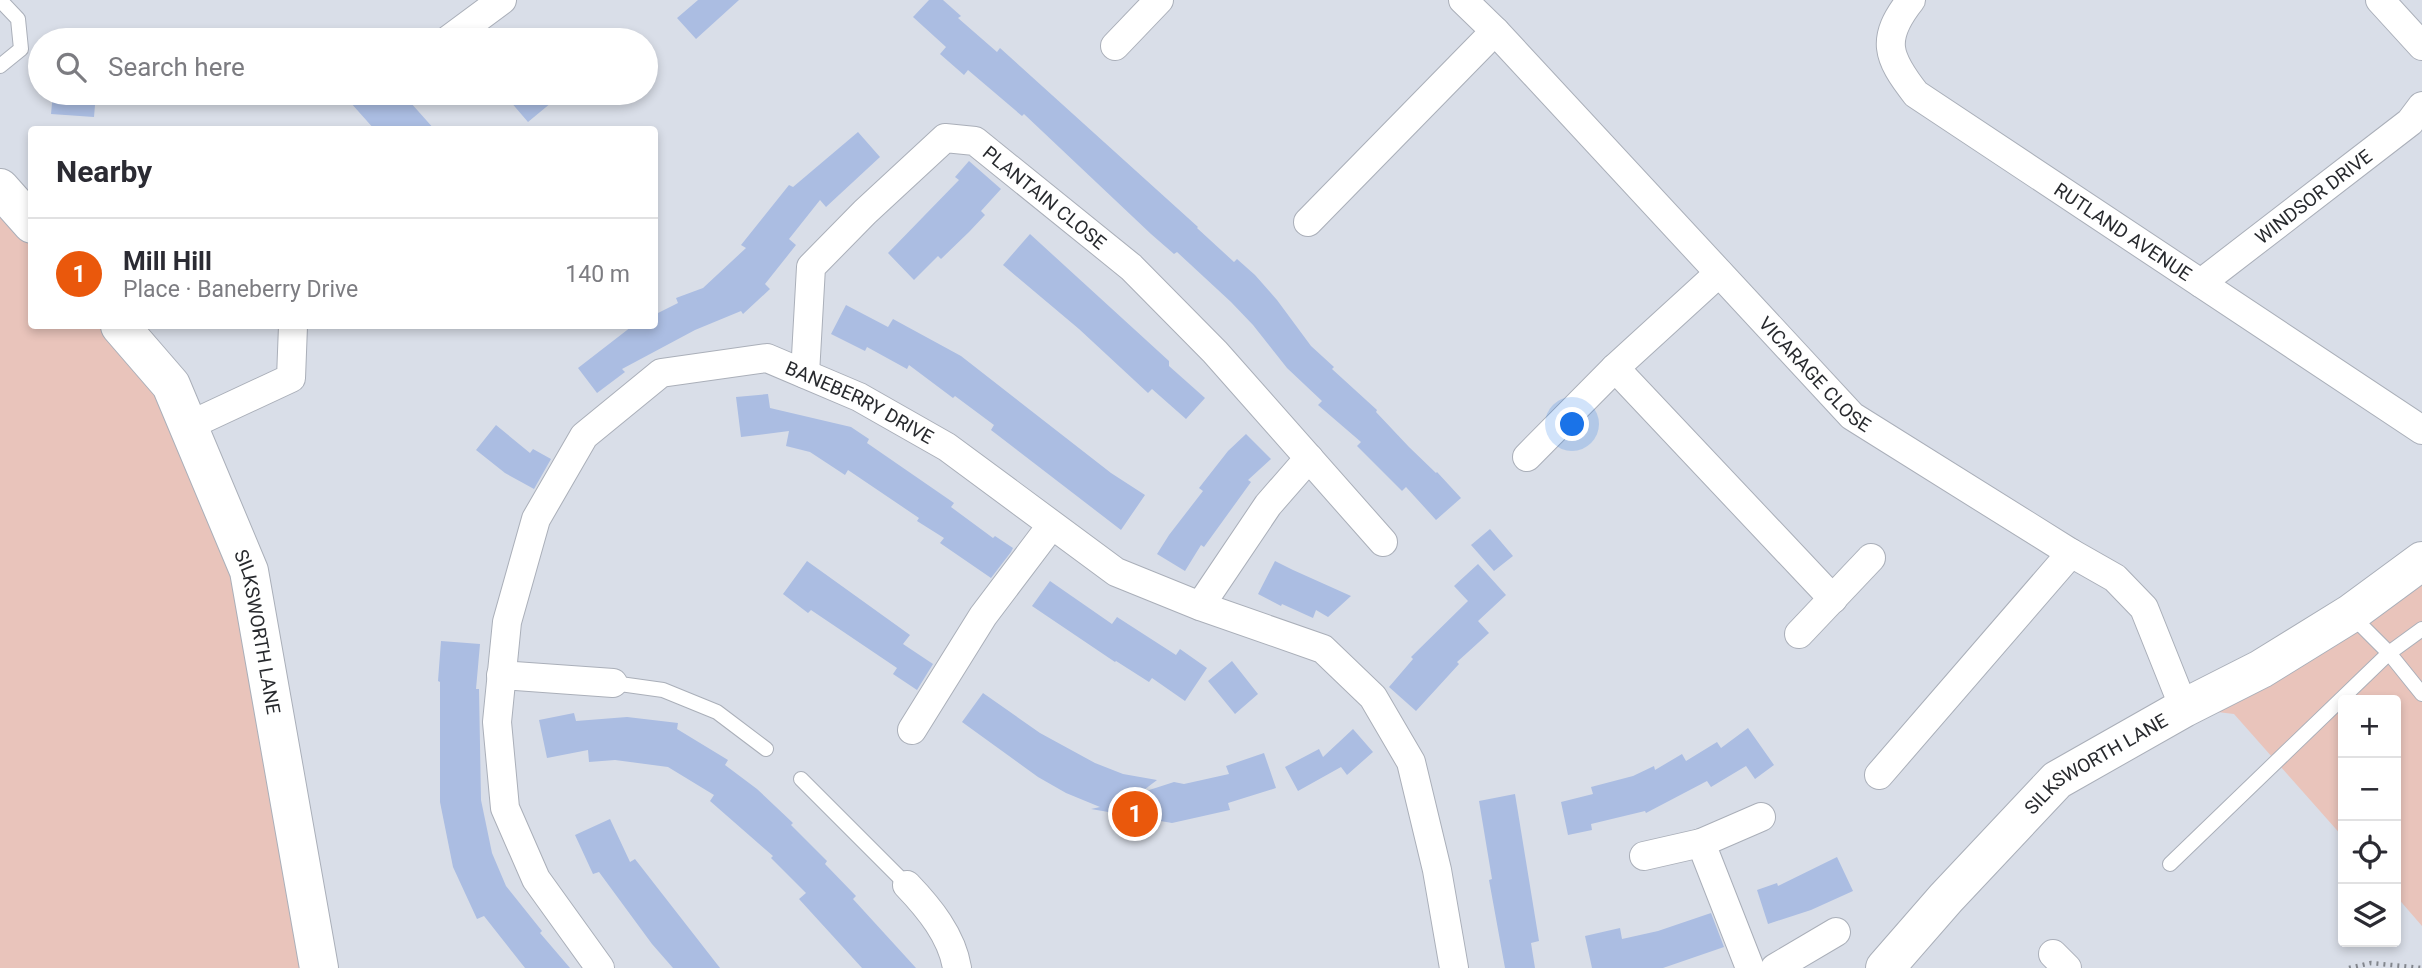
<!DOCTYPE html>
<meta charset="utf-8">
<style>
:root{--surface:#fff;--page:#f7f7f7;--text:#2b2b33;--muted:#7c7c81;--line:#e1e1e2;--accent:#ea580c}
body{margin:0;font-family:Roboto,sans-serif;background:var(--page);color:var(--text)}
.controls{position:absolute;right:21px;bottom:21px;display:grid;overflow:hidden;border-radius:7px;box-shadow:0 4px 10px #0003}
.controls button{width:63px;height:63px;display:grid;place-items:center;padding:0;border:0;border-bottom:2px solid var(--line);background:var(--surface);color:var(--text);font:35px sans-serif}
.you{position:absolute;left:1573px;top:425px;width:24px;height:24px;margin:-18px;border:5px solid #fff;border-radius:50%;background:#1a73e8;box-shadow:0 0 0 10px #1a73e833}
.badge{display:grid;place-items:center;width:46px;height:46px;border-radius:50%;background:var(--accent);color:#fff;font-size:23px;font-weight:700}
.pin{position:absolute;translate:-50% -50%;border:4px solid #fff;box-shadow:0 2px 7px #0006}
.list{margin:0;padding:0;list-style:none}
h2{display:flex;justify-content:space-between;align-items:center;height:91px;margin:0;padding:0 28px;font-size:30px}
h2 small{font-size:23px;font-weight:400;color:var(--muted)}
.list li{display:grid;grid-template-columns:46px 1fr auto;gap:21px;align-items:center;box-sizing:border-box;height:112px;padding:0 28px;border-top:2px solid var(--line)}
.list b{display:block;font-size:26px;white-space:nowrap}
.list p{margin:0;font-size:23px;white-space:nowrap;color:var(--muted)}
.list em{font-size:23px;font-style:normal;color:var(--muted)}
.icon{flex:none;width:38px;height:38px;fill:none;stroke:currentColor;stroke-width:2;stroke-linecap:round;stroke-linejoin:round}
.map{position:relative;flex:none;width:2422px;height:968px;overflow:hidden}
.search{position:absolute;background:var(--surface);box-shadow:0 4px 10px #0003;left:28px;top:28px;width:630px;height:77px;display:flex;align-items:center;gap:18px;box-sizing:border-box;padding:0 24px;border-radius:38px;color:var(--muted);font-size:26px}
.panel{position:absolute;background:var(--surface);box-shadow:0 4px 10px #0003;left:28px;top:126px;width:630px;height:203px;border-radius:7px}
.map>svg:first-child{display:block}
.green{fill:#e9c4bb}
.building{fill:#abbde2}
.lines{fill:none;stroke-linecap:round;stroke-linejoin:round}
.lane-casing{stroke:#aaafb9;stroke-width:16}
.street-casing{stroke:#aaafb9;stroke-width:30}
.secondary-casing{stroke:#aaafb9;stroke-width:40}
.path{stroke:#81858c;stroke-width:4.5;stroke-dasharray:2 5;stroke-linecap:butt}
.lane{stroke:#fff;stroke-width:14}
.street{stroke:#fff;stroke-width:28}
.secondary{stroke:#fff;stroke-width:38}
.labels{text-anchor:middle;dominant-baseline:central;stroke-width:5;stroke-linejoin:round;paint-order:stroke}
.street-label{font-size:19px;fill:#282a2e;stroke:#e6ecf6}
</style>
<div class="map">
<svg width="2422" height="968" viewBox="0 0 2422 968">
<rect width="100%" height="100%" fill="#d9dee8"/>
<path class="green" d="M0,188L31,224L32,326H120L249,571L319,968H0Z
M2422,561V926L2396,896V700H2343V837L2234,714L2184,708Z"/>
<path class="building" d="M698,0H739L696,39L677,18Z
M929,0H943L961,16L958,18L997,52L1000,48L1198,227L1197,228L1234,262L1237,259L1255,275L1277,300L1311,346L1334,367L1332,369L1377,410L1376,412L1409,447L1436,473L1437,472L1461,498L1436,520L1406,487L1402,491L1357,446L1361,442L1318,405L1322,401L1287,368L1253,325L1231,302L1177,252L1174,254L1151,234L1024,114L1022,116L968,70L964,75L940,54L946,47L913,17Z
M53,93H96L94,117L51,114Z
M342,93H402L435,130H375Z
M503,93H563L528,122Z
M858,132L880,157L826,207L820,200L789,239L796,245L765,284L770,289L743,314L741,311L695,330L622,369L625,372L597,393L578,368L631,327L654,326V315L678,303L676,298L703,288L746,248L741,245L789,185L793,187Z
M969,161L1001,189L981,211L985,215L969,232L941,259L938,256L914,280L888,253L959,180L955,177Z
M1030,234L1169,361V366L1205,398L1186,419L1152,389L1148,393L1079,329L1003,265Z
M846,305L888,327L893,319L961,356L1111,473L1145,495L1121,530L991,430L994,425L955,396L953,398L909,365L907,369L867,347L865,351L831,334Z
M768,394L770,408L851,427L869,439L867,443L954,503L951,507L993,538L995,536L1013,548L1011,552L991,578L940,543L944,538L917,521L919,518L848,470L845,475L810,452L786,446L789,431L741,437L736,397Z
M496,425L530,453L533,449L551,459L534,489L505,473L476,450Z
M1246,434L1271,459L1248,480L1251,482L1204,547L1201,545L1185,571L1157,554L1169,535L1203,491L1199,488L1228,451Z
M1490,529L1513,556L1494,571L1471,545Z
M807,561L910,635L903,644L933,664L917,690L893,674L897,668L811,610L808,613L783,594Z
M1275,561L1293,570L1351,596L1328,617L1316,610L1313,618L1282,604L1281,606L1258,594Z
M1478,564L1506,595L1478,621L1489,633L1457,662L1459,664L1416,711L1389,687L1413,659L1411,657L1468,601L1454,586Z
M1050,581L1112,624L1117,617L1176,655L1180,649L1207,668L1185,701L1152,678L1149,682L1116,661L1115,662L1032,606Z
M441,641L480,644L476,689H479L481,800L492,853L506,886L542,931L540,933L570,968H525L484,916L477,919L453,867L440,802V682L438,681Z
M1232,661L1258,694L1235,714L1208,681Z
M983,693L1040,733L1095,763L1123,774L1157,780L1140,793L1174,782L1184,784L1229,774L1226,766L1264,753L1276,788L1228,803L1230,810L1172,823L1091,809L1100,807L1066,793L1038,777L962,722Z
M574,713L576,721L627,717L678,723L677,729L728,760L725,765L757,789L793,823L791,825L827,861L825,864L856,896L853,899L916,968H862L799,899L806,893L771,858L773,856L710,801L714,795L668,767L615,760L589,762L588,750L547,758L539,720Z
M1748,728L1774,765L1755,779L1746,766L1711,787L1707,781L1646,813L1645,811L1591,824L1592,830L1568,835L1561,802L1593,794L1591,787L1633,776L1654,766L1655,770L1682,754L1686,761L1717,742L1721,748Z
M1353,729L1373,752L1347,775L1341,767L1298,791L1285,767L1319,749L1323,757Z
M1515,794L1539,941L1531,943L1535,968H1505L1489,880L1492,879L1479,801Z
M610,819L630,862L635,859L720,968H673L652,944L599,872L593,874L575,835Z
M1837,857L1853,891L1811,910L1768,924L1757,890L1777,883L1778,886Z
M1711,913L1724,947L1663,968H1592L1585,936L1620,928L1622,939L1658,931Z"/>
<g class="lines">
<g class="lane-casing">
<path id="lane" d="M0,66L21,49L18,19L0,0
M2351,615L2389,653L2422,694
M613,683L663,690L717,712L766,749
M801,779L907,885
M2170,864L2389,653L2422,629"/>
</g>
<g class="street-casing">
<g id="street">
<path id="s1" d="M1463,0L1495,31L1852,416L2071,553L2115,578L2144,608L2184,708"/>
<path id="s2" d="M1911,0C1880,39 1887,57 1916,94L2422,430"/>
<path d="M2380,0L2422,46"/>
<path d="M448,40L502,0"/>
<path d="M1115,46L1159,0"/>
<path d="M1308,222L1495,31"/>
<path id="s3" d="M2201,283L2410,122L2422,106"/>
<path d="M1615,368L1833,599"/>
<path id="s4" d="M805,374L811,267L865,212L945,138L975,141L1131,267L1215,352L1383,542"/>
<path d="M188,426L291,378L293,326"/>
<path d="M1527,457L1615,368L1719,273"/>
<path d="M1200,606L1268,505L1309,458"/>
<path d="M1799,634L1871,558"/>
<path d="M501,675L613,683"/>
<path d="M912,730L983,616L1051,526"/>
<path d="M1879,775L2071,553"/>
<path d="M1701,843L1750,968"/>
<path d="M1644,856L1701,843L1761,817"/>
<path d="M907,885C929,908 952,936 957,968"/>
<path d="M2053,954L2067,968"/>
<path id="s5" d="M600,968L536,879L505,808L497,722L507,622L536,519L584,436L661,373L767,358L859,397L947,447L1116,572L1200,606L1323,649L1373,697L1411,762L1437,870L1454,968"/>
<path d="M1775,968L1836,932"/>
</g>
</g>
<g class="secondary-casing">
<g id="secondary">
<path d="M0,188L32,224"/>
<path id="s6" d="M120,326L171,385L249,571L319,968"/>
<path id="s7" d="M1885,968L1946,898L2057,780L2184,708L2261,669L2350,614L2422,561"/>
</g>
</g>
<path class="path" d="M2349,968L2371,963L2422,968"/>
<use href="#lane" class="lane"/>
<use href="#street" class="street"/>
<use href="#secondary" class="secondary"/>
</g>
<g class="labels">
<g class="street-label">
<text stroke="none"><textPath href="#s3" startOffset="142">WINDSOR DRIVE</textPath></text>
<text stroke="none"><textPath href="#s4" startOffset="413">PLANTAIN CLOSE</textPath></text>
<text stroke="none"><textPath href="#s2" startOffset="355">RUTLAND AVENUE</textPath></text>
<text stroke="none"><textPath href="#s1" startOffset="514">VICARAGE CLOSE</textPath></text>
<text stroke="none"><textPath href="#s5" startOffset="886">BANEBERRY DRIVE</textPath></text>
<text stroke="none"><textPath href="#s6" startOffset="341">SILKSWORTH LANE</textPath></text>
<text stroke="none"><textPath href="#s7" startOffset="296">SILKSWORTH LANE</textPath></text>
</g>
</g>
</svg>
<div class="controls">
<button>+</button>
<button>−</button>
<button><svg class="icon" aria-label="locate" viewBox="0 0 24 24"><circle cx="12" cy="12" r="6"/><path d="M12 2v4M12 18v4M2 12h4M18 12h4"/></svg></button>
<button><svg class="icon" aria-label="layers" viewBox="0 0 24 24"><path d="M12 4l9 5-9 5-9-5zM3 14l9 5 9-5"/></svg></button>
</div>
<div class="you"></div>
<div class="pin badge" style="left:1135px;top:814px">1</div>
<div class="search"><svg class="icon" aria-label="search" viewBox="0 0 24 24"><circle cx="10" cy="10" r="6"/><path d="M15 15l6 6"/></svg>Search here</div>
<section class="panel">
<h2>Nearby<small></small></h2>
<ul class="list">
<li><span class="badge">1</span><div><b>Mill Hill</b><p>Place · Baneberry Drive</p></div><em>140 m</em></li>
</ul>
</section>
</div>
